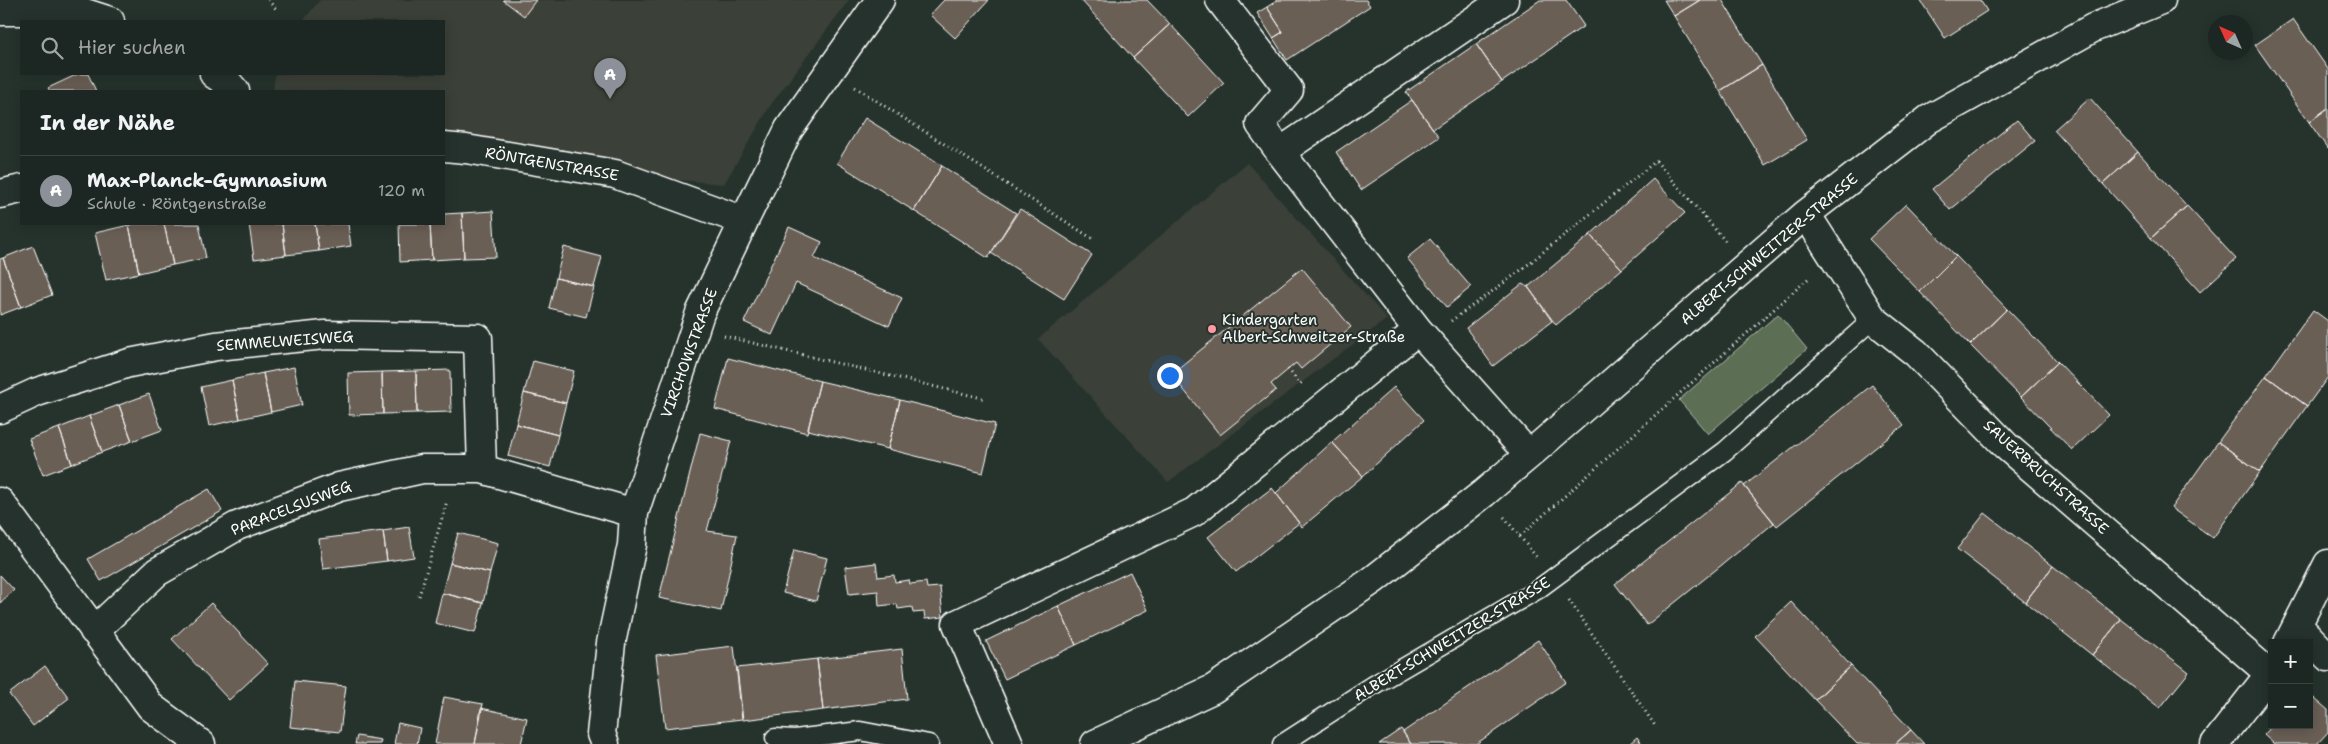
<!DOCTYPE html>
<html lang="de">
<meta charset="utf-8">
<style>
:root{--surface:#1c2622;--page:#29322f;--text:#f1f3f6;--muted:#a0a5a5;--line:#3a4340;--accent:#8c9099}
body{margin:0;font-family:"Shantell Sans",sans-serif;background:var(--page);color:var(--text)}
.controls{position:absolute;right:15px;bottom:15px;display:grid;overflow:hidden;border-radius:0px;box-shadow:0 2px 12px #0003}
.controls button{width:45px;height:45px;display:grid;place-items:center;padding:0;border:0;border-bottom:1px solid var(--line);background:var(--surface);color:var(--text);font:25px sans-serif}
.compass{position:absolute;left:2208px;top:15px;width:45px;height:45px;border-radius:50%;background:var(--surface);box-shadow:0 2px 12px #0003;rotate:315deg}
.you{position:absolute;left:1169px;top:375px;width:18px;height:18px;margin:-12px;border:4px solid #fff;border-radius:50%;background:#1a73e8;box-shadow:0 0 0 8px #1a73e833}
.badge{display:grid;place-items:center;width:32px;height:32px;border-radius:50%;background:var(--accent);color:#fff;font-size:16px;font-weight:700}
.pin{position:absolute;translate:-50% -41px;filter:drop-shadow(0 1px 2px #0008)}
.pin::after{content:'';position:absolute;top:26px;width:18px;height:15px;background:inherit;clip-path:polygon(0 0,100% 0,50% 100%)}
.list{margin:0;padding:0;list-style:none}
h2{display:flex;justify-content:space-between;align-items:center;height:65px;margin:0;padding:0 20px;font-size:21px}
h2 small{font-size:16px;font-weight:400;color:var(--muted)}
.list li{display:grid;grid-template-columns:32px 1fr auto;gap:15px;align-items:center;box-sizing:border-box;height:70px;padding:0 20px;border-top:1px solid var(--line)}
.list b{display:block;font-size:19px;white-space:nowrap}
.list p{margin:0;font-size:16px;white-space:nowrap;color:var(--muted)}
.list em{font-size:16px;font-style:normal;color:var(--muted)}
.icon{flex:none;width:28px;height:28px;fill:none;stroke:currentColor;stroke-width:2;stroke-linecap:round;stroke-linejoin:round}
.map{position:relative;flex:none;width:2328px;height:744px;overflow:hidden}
.search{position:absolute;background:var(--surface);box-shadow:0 2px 12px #0003;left:20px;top:20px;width:425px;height:55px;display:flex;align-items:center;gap:12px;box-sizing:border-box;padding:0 18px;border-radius:0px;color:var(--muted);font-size:19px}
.panel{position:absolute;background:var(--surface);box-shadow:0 2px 12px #0003;left:20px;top:90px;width:425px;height:135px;border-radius:0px}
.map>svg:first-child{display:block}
.built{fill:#3a4039}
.green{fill:#5b6e52;stroke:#adb6a8}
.building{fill:#6a5f54;stroke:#fff}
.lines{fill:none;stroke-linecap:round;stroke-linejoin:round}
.lane-casing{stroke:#fff;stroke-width:21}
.street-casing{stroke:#fff;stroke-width:31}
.path{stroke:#fff;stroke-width:3;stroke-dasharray:1 4;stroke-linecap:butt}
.lane{stroke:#26332d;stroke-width:18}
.street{stroke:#26332d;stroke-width:28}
.poi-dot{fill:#ff9aa2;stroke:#26332d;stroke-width:2}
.labels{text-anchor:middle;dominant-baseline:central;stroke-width:4;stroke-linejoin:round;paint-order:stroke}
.street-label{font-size:15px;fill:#fff;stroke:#26332d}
.poi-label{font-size:15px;fill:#fff;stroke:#26332d;text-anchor:start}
</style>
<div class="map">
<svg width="2328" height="744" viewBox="0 0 2328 744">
<rect width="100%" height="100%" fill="#26332d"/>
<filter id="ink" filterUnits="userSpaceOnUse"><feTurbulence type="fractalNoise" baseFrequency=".02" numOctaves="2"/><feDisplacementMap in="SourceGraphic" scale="10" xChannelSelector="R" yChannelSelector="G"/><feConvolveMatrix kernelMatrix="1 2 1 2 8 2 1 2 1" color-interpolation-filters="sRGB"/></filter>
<g filter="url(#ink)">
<path class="built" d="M320,0H849L770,106L724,184L615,174L444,147V91H273L275,74H444V21H303Z
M1247,163L1387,319L1168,482L1038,339Z"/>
<path class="green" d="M1778,314L1807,349L1708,434L1679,400Z"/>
<path class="building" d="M503,0H536L524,16Z
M944,0H989L955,38L930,15Z
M1081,0H1147L1170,24L1133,58Z
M1278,0H1366L1370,6L1287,60L1273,38L1283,32L1267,7Z
M1540,0H1566L1584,26L1502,82L1476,44Z
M1664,0H1700L1674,16Z
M1700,0H1722L1762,65L1720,91L1674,16Z
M1920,0H1980L1987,11L1945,38Z
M1267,7L1283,32L1273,38L1257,13Z
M2293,19L2328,69V108L2309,122L2255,45Z
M1170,24L1224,83L1188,117L1133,58Z
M1476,44L1502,82L1433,129L1406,92Z
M1762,65L1807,140L1765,165L1720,91Z
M78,74H88L96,91H50L48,88Z
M2090,98L2138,152L2103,184L2054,130Z
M1412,100L1439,137L1361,190L1336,152Z
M2328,108V149L2309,122Z
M865,118L942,166L914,211L837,163Z
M2017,120L2035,141L1950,210L1932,189Z
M2138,152L2187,206L2151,238L2103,184Z
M942,166L1016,213L988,258L914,211Z
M1653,179L1685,213L1622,269L1590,235Z
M1906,204L1956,256L1920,292L1869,239Z
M2187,206L2236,259L2200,292L2151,238Z
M1020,209L1092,255L1064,299L991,253Z
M493,211L496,257L464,258L462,213Z
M462,213L464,258L432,260L430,224H444V214Z
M134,224H164L173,265L139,273L129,225Z
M164,224H199L206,258L173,265Z
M249,224H282L286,255L254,259Z
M282,224H315L319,251L286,255Z
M315,224H348L351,246L319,251Z
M399,224H430L432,260L400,262Z
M129,225L139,273L106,280L95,233Z
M789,227L822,242L814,258L902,298L889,326L796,283L772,335L744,322Z
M1590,235L1622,269L1556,325L1528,287Z
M1430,239L1471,287L1447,307L1407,258Z
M33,246L52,295L21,307L3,258Z
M564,247L602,257L594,287L556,278Z
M1956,256L2007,309L1970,345L1920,292Z
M3,258L21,307L0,315V259Z
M1302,268L1351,327L1301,369L1296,363L1271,384L1276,390L1220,435L1171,374Z
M556,278L594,287L586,317L549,308Z
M1522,284L1528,287L1552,321L1493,366L1466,328Z
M2007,309L2058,362L2021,397L1970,345Z
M2313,310L2328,321V377L2307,406L2266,376Z
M728,358L820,381L807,433L715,409Z
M533,361L574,371L566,403L524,393Z
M2058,362L2109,415L2072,450L2021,397Z
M294,367L302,405L271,412L263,373Z
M450,370L451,412L417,413L416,371Z
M416,371L417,413L383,414L382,372Z
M382,372L383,414L349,415L348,373Z
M263,373L271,412L240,419L232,380Z
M2266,376L2307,406L2260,472L2218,442Z
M232,380L240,419L209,426L201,387Z
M820,381L900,400L888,449L808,430Z
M1872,385L1904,425L1777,526L1744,486Z
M1394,387L1424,420L1363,476L1332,442Z
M524,393L566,403L558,435L516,424Z
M149,394L162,430L132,441L119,405Z
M900,400L995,424L983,473L888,449Z
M119,405L132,441L102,452L89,416Z
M89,416L102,452L72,464L59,428Z
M516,424L558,435L550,467L508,456Z
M59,428L72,464L43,475L29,439Z
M700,433L731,441L707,531L737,535L721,611L659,598Z
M1332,442L1363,476L1302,527L1276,493Z
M2218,442L2260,472L2213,538L2171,508Z
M1742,483L1774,523L1647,625L1615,584Z
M1272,488L1299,523L1236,572L1208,537Z
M209,489L222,511L101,581L88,559Z
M1985,513L2053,566L2025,602L1957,549Z
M409,527L414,557L387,561L383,531Z
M383,531L387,561L323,569L319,539Z
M458,533L498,543L490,573L450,563Z
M794,550L827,558L816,601L783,593Z
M450,563L490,573L483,603L442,593Z
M876,563L878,577L894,575L895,582L909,580L910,584L926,582L927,588L940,587L943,617L925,619L924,612L913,613L912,607L898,609L897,604L879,606L878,591L849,594L845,567Z
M2053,566L2121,619L2092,655L2025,602Z
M1130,572L1148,610L1076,645L1058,606Z
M0,575L14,590L0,603Z
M442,593L483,603L475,633L435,623Z
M1791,602L1851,666L1815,700L1755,636Z
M211,603L268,664L229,700L172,639Z
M1058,606L1076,645L1005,679L986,641Z
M2121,619L2189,672L2160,708L2092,655Z
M1538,640L1566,682L1476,744H1411L1403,732Z
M734,646L742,719L665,728L656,655Z
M902,649L907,699L823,710L817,659Z
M817,659L823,710L743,720L737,668Z
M45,666L69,698L33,726L9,694Z
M1851,666L1911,730L1895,744H1857L1815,700Z
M295,681L346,686L340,732L290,727Z
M2309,694L2328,710V732L2317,744H2274L2264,735L2273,725H2309Z
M444,697L483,704L475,744H435Z
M481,708L527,718L521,744H475Z
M398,723L420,728L417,744H394Z
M1401,729L1411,744H1379Z
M1911,730L1924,744H1895Z
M357,736L381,740L380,744H355Z
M1637,737L1642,744H1629Z"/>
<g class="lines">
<g class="lane-casing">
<path id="lane" d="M775,738L795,739L860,731L929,744
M1282,744L1372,686L1537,590L1725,451L1873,319"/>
</g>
<g class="street-casing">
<path id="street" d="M1220,0L1289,90L1260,124L1280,152L1418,330L1529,455
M0,11H79L110,21
M214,74L229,84L235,91
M444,147L466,149L615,174L744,221
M1280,152L1504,0
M0,194L21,189
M1806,214L1873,319L1916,353L2006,446L2270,674
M0,409L37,392L129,363L216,346L325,335L478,338L482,469
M0,502L151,707L201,744
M2298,626L2328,657
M94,631L157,572L237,526L339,487L422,469H482L634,513
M2288,643L2328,564
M605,744L601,734L611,643L632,545L634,513L700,313L744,221L789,129L880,0
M1009,744L957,624L1194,512L1418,330
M1095,744L1213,689L1373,580L1484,493L1529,455L1806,214L1929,119L2093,28L2161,0
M2215,744L2272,671"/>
</g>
<path class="path" d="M268,0L277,10
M855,87L1093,239
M1451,321L1516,274L1656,161L1727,243
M724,336L986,399
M1288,369L1300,384L1302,382
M1504,517L1538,559
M1520,536L1810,277
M419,596L447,501
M1569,600L1656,727"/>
<use href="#lane" class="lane"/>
<use href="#street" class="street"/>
</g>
</g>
<circle class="poi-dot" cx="1212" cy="329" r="5"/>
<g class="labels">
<g class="street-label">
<text transform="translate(552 164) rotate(10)">RÖNTGENSTRASSE</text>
<text transform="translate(1769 249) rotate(-40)">ALBERT-SCHWEITZER-STRASSE</text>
<text transform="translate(285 341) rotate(-4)">SEMMELWEISWEG</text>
<text transform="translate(689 353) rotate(-70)">VIRCHOWSTRASSE</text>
<text transform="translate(2046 477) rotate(42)">SAUERBRUCHSTRASSE</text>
<text transform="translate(291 508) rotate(-21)">PARACELSUSWEG</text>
<text transform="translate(1452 639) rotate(-31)">ALBERT-SCHWEITZER-STRASSE</text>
</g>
<g class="poi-label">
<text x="1222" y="320">Kindergarten<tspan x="1222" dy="17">Albert-Schweitzer-Straße</tspan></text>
</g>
</g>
</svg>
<div class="controls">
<button>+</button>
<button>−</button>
</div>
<svg class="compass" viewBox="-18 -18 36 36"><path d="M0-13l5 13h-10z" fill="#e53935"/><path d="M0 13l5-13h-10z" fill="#a0a5a5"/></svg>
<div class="you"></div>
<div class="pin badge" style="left:610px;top:99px">A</div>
<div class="search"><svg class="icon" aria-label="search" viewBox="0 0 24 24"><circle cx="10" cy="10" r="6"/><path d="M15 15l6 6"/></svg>Hier suchen</div>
<section class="panel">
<h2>In der Nähe<small></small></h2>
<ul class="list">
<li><span class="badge">A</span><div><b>Max-Planck-Gymnasium</b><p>Schule · Röntgenstraße</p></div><em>120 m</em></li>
</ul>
</section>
</div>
